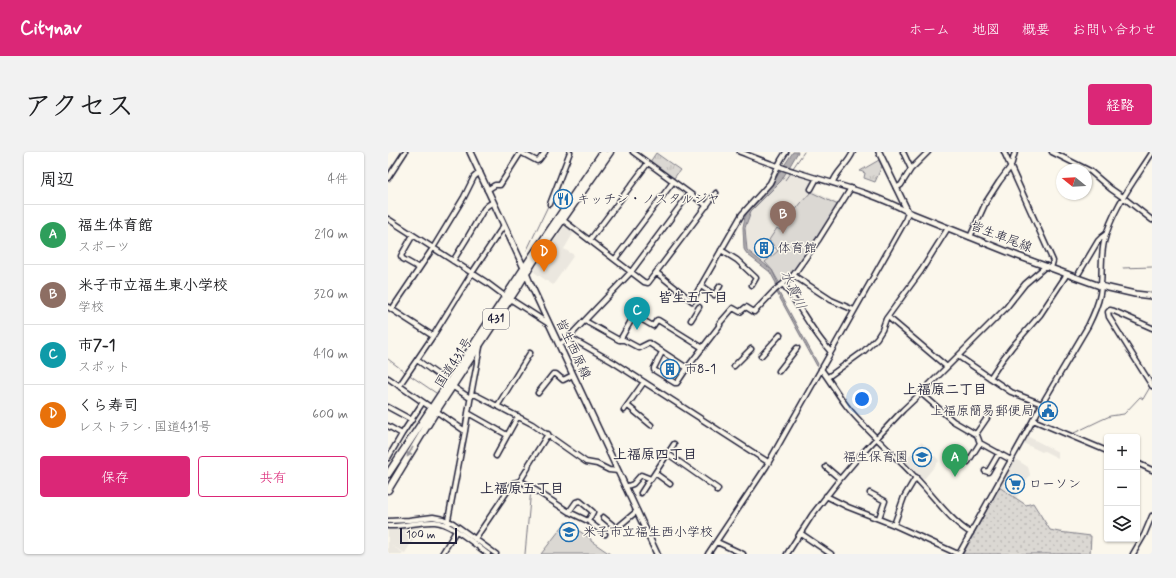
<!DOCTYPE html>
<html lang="ja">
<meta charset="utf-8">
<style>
:root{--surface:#fff;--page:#f2f2f2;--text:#202124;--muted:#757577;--line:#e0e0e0;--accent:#db2777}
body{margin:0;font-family:Mynerve,"Klee One",sans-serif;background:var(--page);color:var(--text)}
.controls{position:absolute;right:12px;bottom:12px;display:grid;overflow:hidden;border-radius:4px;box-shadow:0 1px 3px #0004}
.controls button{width:36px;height:36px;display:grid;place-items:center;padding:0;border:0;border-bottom:1px solid var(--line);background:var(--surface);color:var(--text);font:20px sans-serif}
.compass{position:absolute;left:668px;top:12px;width:36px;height:36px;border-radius:50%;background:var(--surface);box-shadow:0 1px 3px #0004;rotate:288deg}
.scale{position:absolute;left:12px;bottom:10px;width:57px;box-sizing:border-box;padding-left:4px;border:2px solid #22223b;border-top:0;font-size:11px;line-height:14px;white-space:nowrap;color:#22223b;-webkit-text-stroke:3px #fbf7ec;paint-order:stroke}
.you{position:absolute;left:474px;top:247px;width:14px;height:14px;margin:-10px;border:3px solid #fff;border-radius:50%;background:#1a73e8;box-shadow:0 0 0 6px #1a73e833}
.badge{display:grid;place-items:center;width:26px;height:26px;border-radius:50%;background:var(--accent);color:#fff;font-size:13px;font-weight:700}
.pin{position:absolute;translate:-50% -33px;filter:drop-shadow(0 1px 2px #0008)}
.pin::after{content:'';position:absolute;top:21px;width:14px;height:12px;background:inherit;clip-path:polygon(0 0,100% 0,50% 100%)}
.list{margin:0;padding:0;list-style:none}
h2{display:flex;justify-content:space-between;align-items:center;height:52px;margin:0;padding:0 16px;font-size:17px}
h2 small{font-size:13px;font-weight:400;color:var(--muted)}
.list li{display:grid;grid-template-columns:26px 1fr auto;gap:12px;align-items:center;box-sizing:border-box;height:60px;padding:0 16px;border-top:1px solid var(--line)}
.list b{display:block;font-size:15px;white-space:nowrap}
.list p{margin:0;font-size:13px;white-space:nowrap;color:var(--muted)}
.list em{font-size:13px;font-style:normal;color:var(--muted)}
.actions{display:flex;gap:8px;padding:12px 16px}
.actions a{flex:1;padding:9px 0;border:1px solid var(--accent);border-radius:4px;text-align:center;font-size:14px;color:var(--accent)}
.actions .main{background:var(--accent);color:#fff}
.icon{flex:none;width:22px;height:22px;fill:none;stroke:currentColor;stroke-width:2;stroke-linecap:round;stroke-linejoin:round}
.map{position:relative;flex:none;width:764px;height:402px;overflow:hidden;border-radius:4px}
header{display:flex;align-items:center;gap:24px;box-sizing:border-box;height:56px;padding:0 20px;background:var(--accent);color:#fff}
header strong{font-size:19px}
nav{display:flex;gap:22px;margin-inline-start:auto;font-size:14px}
.intro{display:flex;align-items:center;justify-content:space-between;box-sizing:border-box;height:96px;padding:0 24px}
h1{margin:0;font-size:28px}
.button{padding:10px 18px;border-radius:4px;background:var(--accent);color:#fff;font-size:14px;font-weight:700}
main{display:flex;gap:24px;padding:0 24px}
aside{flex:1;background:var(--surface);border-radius:4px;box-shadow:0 1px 3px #0004}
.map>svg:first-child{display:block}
.built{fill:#ebe7df}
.grass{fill:url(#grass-dots);stroke:#7e7d87}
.park{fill:url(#park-tufts);stroke:#7e7d87}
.pitch{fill:#dbd8d3;stroke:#7e7d87}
.water{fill:#b1aeb0;stroke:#787681}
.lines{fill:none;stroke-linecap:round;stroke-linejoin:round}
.stream{stroke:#787681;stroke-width:1}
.minor-casing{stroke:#22223b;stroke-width:7}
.major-casing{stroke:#22223b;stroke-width:8}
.highway-casing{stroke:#22223b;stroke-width:9}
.minor{stroke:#fbf7ec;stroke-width:4}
.major{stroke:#fbf7ec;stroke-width:5}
.highway{stroke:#fbf7ec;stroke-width:6}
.oneway{fill:#99979c}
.labels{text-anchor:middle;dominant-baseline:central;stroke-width:3;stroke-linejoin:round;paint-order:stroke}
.shield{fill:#fbf7ec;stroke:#636270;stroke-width:1}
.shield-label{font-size:12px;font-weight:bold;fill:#22223b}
.poi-label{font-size:13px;fill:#22223b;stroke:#fbf7ec;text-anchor:start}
.street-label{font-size:13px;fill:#22223b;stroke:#fbf7ec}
.water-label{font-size:14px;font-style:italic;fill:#545364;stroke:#fbf7ec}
.neighbourhood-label{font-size:14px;font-weight:bold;fill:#22223b;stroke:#fbf7ec}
</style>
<header>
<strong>Citynav</strong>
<nav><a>ホーム</a><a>地図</a><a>概要</a><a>お問い合わせ</a></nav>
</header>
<div class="intro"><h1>アクセス</h1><a class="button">経路</a></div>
<main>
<aside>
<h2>周辺<small>4件</small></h2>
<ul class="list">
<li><span class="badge" style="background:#2e9e5b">A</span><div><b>福生体育館</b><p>スポーツ</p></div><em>210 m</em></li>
<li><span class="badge" style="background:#8d6e63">B</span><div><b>米子市立福生東小学校</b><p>学校</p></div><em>320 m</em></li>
<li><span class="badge" style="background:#0f9aa8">C</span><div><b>市7-1</b><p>スポット</p></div><em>410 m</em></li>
<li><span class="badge" style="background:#e8710a">D</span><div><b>くら寿司</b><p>レストラン · 国道431号</p></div><em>600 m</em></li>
</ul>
<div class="actions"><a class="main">保存</a><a>共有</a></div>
</aside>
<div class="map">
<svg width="764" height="402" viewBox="0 0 764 402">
<defs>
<pattern id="grass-dots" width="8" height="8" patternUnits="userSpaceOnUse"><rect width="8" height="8" fill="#dbd8d3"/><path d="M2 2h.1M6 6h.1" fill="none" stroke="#bcb9b6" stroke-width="1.8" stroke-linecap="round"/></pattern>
<pattern id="park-tufts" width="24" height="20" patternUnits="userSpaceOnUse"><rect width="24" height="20" fill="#dbd8d3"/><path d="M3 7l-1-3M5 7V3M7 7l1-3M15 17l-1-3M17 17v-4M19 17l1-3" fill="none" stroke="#bcb9b6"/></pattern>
</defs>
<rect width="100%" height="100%" fill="#fbf7ec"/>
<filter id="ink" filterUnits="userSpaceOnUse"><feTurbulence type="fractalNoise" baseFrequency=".025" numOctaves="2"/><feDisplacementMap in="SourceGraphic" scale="8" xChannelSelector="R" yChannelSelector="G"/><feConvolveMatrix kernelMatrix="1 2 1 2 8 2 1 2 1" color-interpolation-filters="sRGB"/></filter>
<g filter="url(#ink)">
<path class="built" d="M399,20L426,27L420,36L451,52L414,109L402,124L391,133V130L384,118L359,97L358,76L363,59L393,29Z
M176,75H179L186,80L176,97L186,103L165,133L146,120V118Z
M639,284L670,300V306L656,299L654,300L635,291Z
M533,290L543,297L542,300L543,301L542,304L544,306L547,304L550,307L551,309L536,327H533L517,309Z
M626,306L640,315L642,323L628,347L611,335Z
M33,375L17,401L2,393L17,402H0V377Z"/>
<path class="grass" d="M611,335L638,353L645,351L662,378L671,380L703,384L702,402H575Z"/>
<path class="park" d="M268,1L292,18L286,26H283L262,10Z
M491,8L494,14L487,30L476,26L477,21L472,19Z"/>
<path class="pitch" d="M423,40L450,53L413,109L403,123L392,132L384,118L377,110L390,99L381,88L389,76L392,78L413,51Z
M178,370L203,387V389L222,402H153Z"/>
<path class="water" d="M405,0H410L393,29L363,59L357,76L359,98L384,118L390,131V139L430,212L429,214L388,139V131L382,120L360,103L357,99L356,97L355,75L357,65L360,58L384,32Z"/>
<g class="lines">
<path class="stream" d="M405,16L416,0
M397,28L402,21
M139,98L160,54
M735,116L764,115
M0,207L17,220
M20,222L48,241
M649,267L674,278
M684,282L713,268L722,264L736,262L752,245L755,247L762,235
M65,355L82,264
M137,402L143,337"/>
<g class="minor-casing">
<path id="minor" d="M132,0L149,9L151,8L157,0
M245,0L319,54
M515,0L523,17L540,0
M616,0L665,109L663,116
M664,0L702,19L723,37L736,46L764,68
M0,26L17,0
M445,30C449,19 460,12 465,0
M508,36L513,33L523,17
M423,37L429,26
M99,38L107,33H112L133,0
M162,52L182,0
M0,67L25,83L14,102L13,104L15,107L31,116
M175,68L256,130L260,131L328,41
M25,83L98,130L118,145
M582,85L598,50L611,30L623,14L627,0
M202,88L260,11
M333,98L349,108L368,126L364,133
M227,107L285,30
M65,109L78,88L96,57L99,54L105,50
M269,121L304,149L354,62L382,31L393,8L398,0
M691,121L710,89L714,85L718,82
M405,123L443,148L466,158
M395,132C412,154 424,180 443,200
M313,134L326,143L332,134
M122,147L161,172
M0,155L45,184
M4,157L45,96L76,45L86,25L92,20
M246,163L265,174L269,168H270L315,196
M500,165L559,215
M303,168L311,155
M197,169L231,188H236L251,196L261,191L299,216
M331,172L345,156L352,160L358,155L366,160L387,138L404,125L431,87L463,36
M764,176L726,159L722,158L720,160L721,165L764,234
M181,185L225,210L380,310
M232,188L252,153
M171,193L181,185L243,120L301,42
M274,200L266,216V218L287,231H289L299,216L332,173
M373,204L392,183
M570,204L623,240L654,252
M29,208L60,230
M346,214L363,197
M433,217C443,230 451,245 461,257C481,281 506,302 527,325C544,342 563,370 583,381
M391,219L409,196
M440,225L476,199L489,186L494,178L498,167L533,119L560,76
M0,226L77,279
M602,226L614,208L624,195L652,163L679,122
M11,234L45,184L84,121L116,73
M64,234L82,246
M150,241L165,222H168L175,228L185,223
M533,241L565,269L589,283L592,291L623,308
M83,243H88L144,272L198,310L209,312L221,318L230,319
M110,253L142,201
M240,254L263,273
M0,255L24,268
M236,258L256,230
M80,261L119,283
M645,268L719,299
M0,274L14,282L35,250
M588,282L599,266
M280,302L330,337L329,339
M108,304L130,264
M0,306L14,282
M580,310L592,291
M749,311L764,318
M438,315L452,327
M597,319L600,320L611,301
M267,321L282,332
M132,329L144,335L147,338L181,360L200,369L217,382
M237,335L245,332L253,323L263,327L286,292
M253,341L262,327
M482,341L497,349L491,366
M438,344L460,355L506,373L570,402
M181,360L188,350L192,349L205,360L200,369
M215,365L227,375H230L249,359
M0,369L21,368L45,365L55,367L65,371L108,402
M59,373L77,279L83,243L92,195
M506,373L516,345L528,325
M0,374C16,375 31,369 47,370C63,371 86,392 100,402
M412,381L443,402
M87,387L125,331L132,329L140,316L141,312L160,282
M329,390L355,402
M54,402L68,379
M320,402L378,315L517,69L520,60C480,38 433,29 390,14C377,10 365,5 352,0
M399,402L424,363L452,327L469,307L515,258L533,241L618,156L637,132L658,114
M571,402L654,252L700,174C705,164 710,153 712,142C715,125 712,107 716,90C724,57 746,29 764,1
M745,402L756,383L764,364"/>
</g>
<g class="major-casing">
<path id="major" d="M82,0L136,116L142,131L269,402
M491,0L520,60L630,104L687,125L712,134L747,142L764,144"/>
</g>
<g class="highway-casing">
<path id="highway" d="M0,322L143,106L215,0
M0,338L48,259L131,133L145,110L222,0"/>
</g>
<use href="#minor" class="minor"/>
<use href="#major" class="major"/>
<use href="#highway" class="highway"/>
</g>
<defs><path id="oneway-solid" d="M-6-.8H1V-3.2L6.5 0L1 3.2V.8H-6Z"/></defs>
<use class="oneway" href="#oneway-solid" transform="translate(22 300) rotate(120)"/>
</g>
<defs>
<g id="restaurant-ring" transform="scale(1)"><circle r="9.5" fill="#fbf7ec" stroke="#1f6fb2" stroke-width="1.5"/><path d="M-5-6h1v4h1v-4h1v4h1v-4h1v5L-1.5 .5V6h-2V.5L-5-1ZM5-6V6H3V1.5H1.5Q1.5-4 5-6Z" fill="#1f6fb2"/></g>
<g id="building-ring" transform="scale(1)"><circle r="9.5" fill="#fbf7ec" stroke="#1f6fb2" stroke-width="1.5"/><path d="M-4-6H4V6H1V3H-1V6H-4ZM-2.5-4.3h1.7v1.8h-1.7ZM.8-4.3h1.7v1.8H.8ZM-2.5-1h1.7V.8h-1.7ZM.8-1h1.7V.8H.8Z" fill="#1f6fb2"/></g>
<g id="civic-ring" transform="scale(1)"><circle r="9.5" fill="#fbf7ec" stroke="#1f6fb2" stroke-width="1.5"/><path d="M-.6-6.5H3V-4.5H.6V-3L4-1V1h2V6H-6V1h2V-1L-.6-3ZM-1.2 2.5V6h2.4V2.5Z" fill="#1f6fb2"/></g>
<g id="school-ring" transform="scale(1)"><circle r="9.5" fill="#fbf7ec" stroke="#1f6fb2" stroke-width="1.5"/><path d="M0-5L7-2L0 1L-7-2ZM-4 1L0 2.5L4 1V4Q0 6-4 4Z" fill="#1f6fb2"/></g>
<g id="supermarket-ring" transform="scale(1)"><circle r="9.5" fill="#fbf7ec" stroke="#1f6fb2" stroke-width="1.5"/><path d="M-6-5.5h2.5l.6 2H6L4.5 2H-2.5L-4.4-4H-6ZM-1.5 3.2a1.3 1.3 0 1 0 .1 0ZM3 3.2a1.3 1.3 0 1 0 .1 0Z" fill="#1f6fb2"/></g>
</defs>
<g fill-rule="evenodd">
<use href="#restaurant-ring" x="175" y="47"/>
<use href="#building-ring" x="376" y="96"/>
<use href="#building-ring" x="282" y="217"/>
<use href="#civic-ring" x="660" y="259"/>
<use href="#school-ring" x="534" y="305"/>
<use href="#supermarket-ring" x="627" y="332"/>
<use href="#school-ring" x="181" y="380"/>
</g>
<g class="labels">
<rect class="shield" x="95" y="157" width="26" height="20" rx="3"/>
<g class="shield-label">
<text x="108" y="167">431</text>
</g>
<g class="poi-label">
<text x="189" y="47">キッチン・ノスタルジヤ</text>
<text x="390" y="96">体育館</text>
<text x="296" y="217">市8-1</text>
<text x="646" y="259" text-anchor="end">上福原簡易郵便局</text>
<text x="520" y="305" text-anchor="end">福生保育園</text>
<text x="641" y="332">ローソン</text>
<text x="195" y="380">米子市立福生西小学校</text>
</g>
<g class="street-label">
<text transform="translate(613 85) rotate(21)">皆生車尾線</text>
<text transform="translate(185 197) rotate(65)">皆生西原線</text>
<text transform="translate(66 211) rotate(-57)">国道431号</text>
</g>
<g class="water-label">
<text transform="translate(405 138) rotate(65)">水貫川</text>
</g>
<g class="neighbourhood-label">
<text x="305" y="146">皆生五丁目</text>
<text x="557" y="238">上福原二丁目</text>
<text x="267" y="303">上福原四丁目</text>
<text x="134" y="337">上福原五丁目</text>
</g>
</g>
</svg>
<div class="controls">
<button>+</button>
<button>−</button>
<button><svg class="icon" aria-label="layers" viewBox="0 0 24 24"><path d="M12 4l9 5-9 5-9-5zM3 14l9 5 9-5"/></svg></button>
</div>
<svg class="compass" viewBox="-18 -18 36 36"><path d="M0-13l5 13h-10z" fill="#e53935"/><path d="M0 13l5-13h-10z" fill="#757577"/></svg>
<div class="scale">100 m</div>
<div class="you"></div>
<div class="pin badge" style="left:567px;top:325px;background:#2e9e5b">A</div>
<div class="pin badge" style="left:395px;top:82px;background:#8d6e63">B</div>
<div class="pin badge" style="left:249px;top:178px;background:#0f9aa8">C</div>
<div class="pin badge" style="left:156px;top:120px;background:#e8710a">D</div>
</div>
</main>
